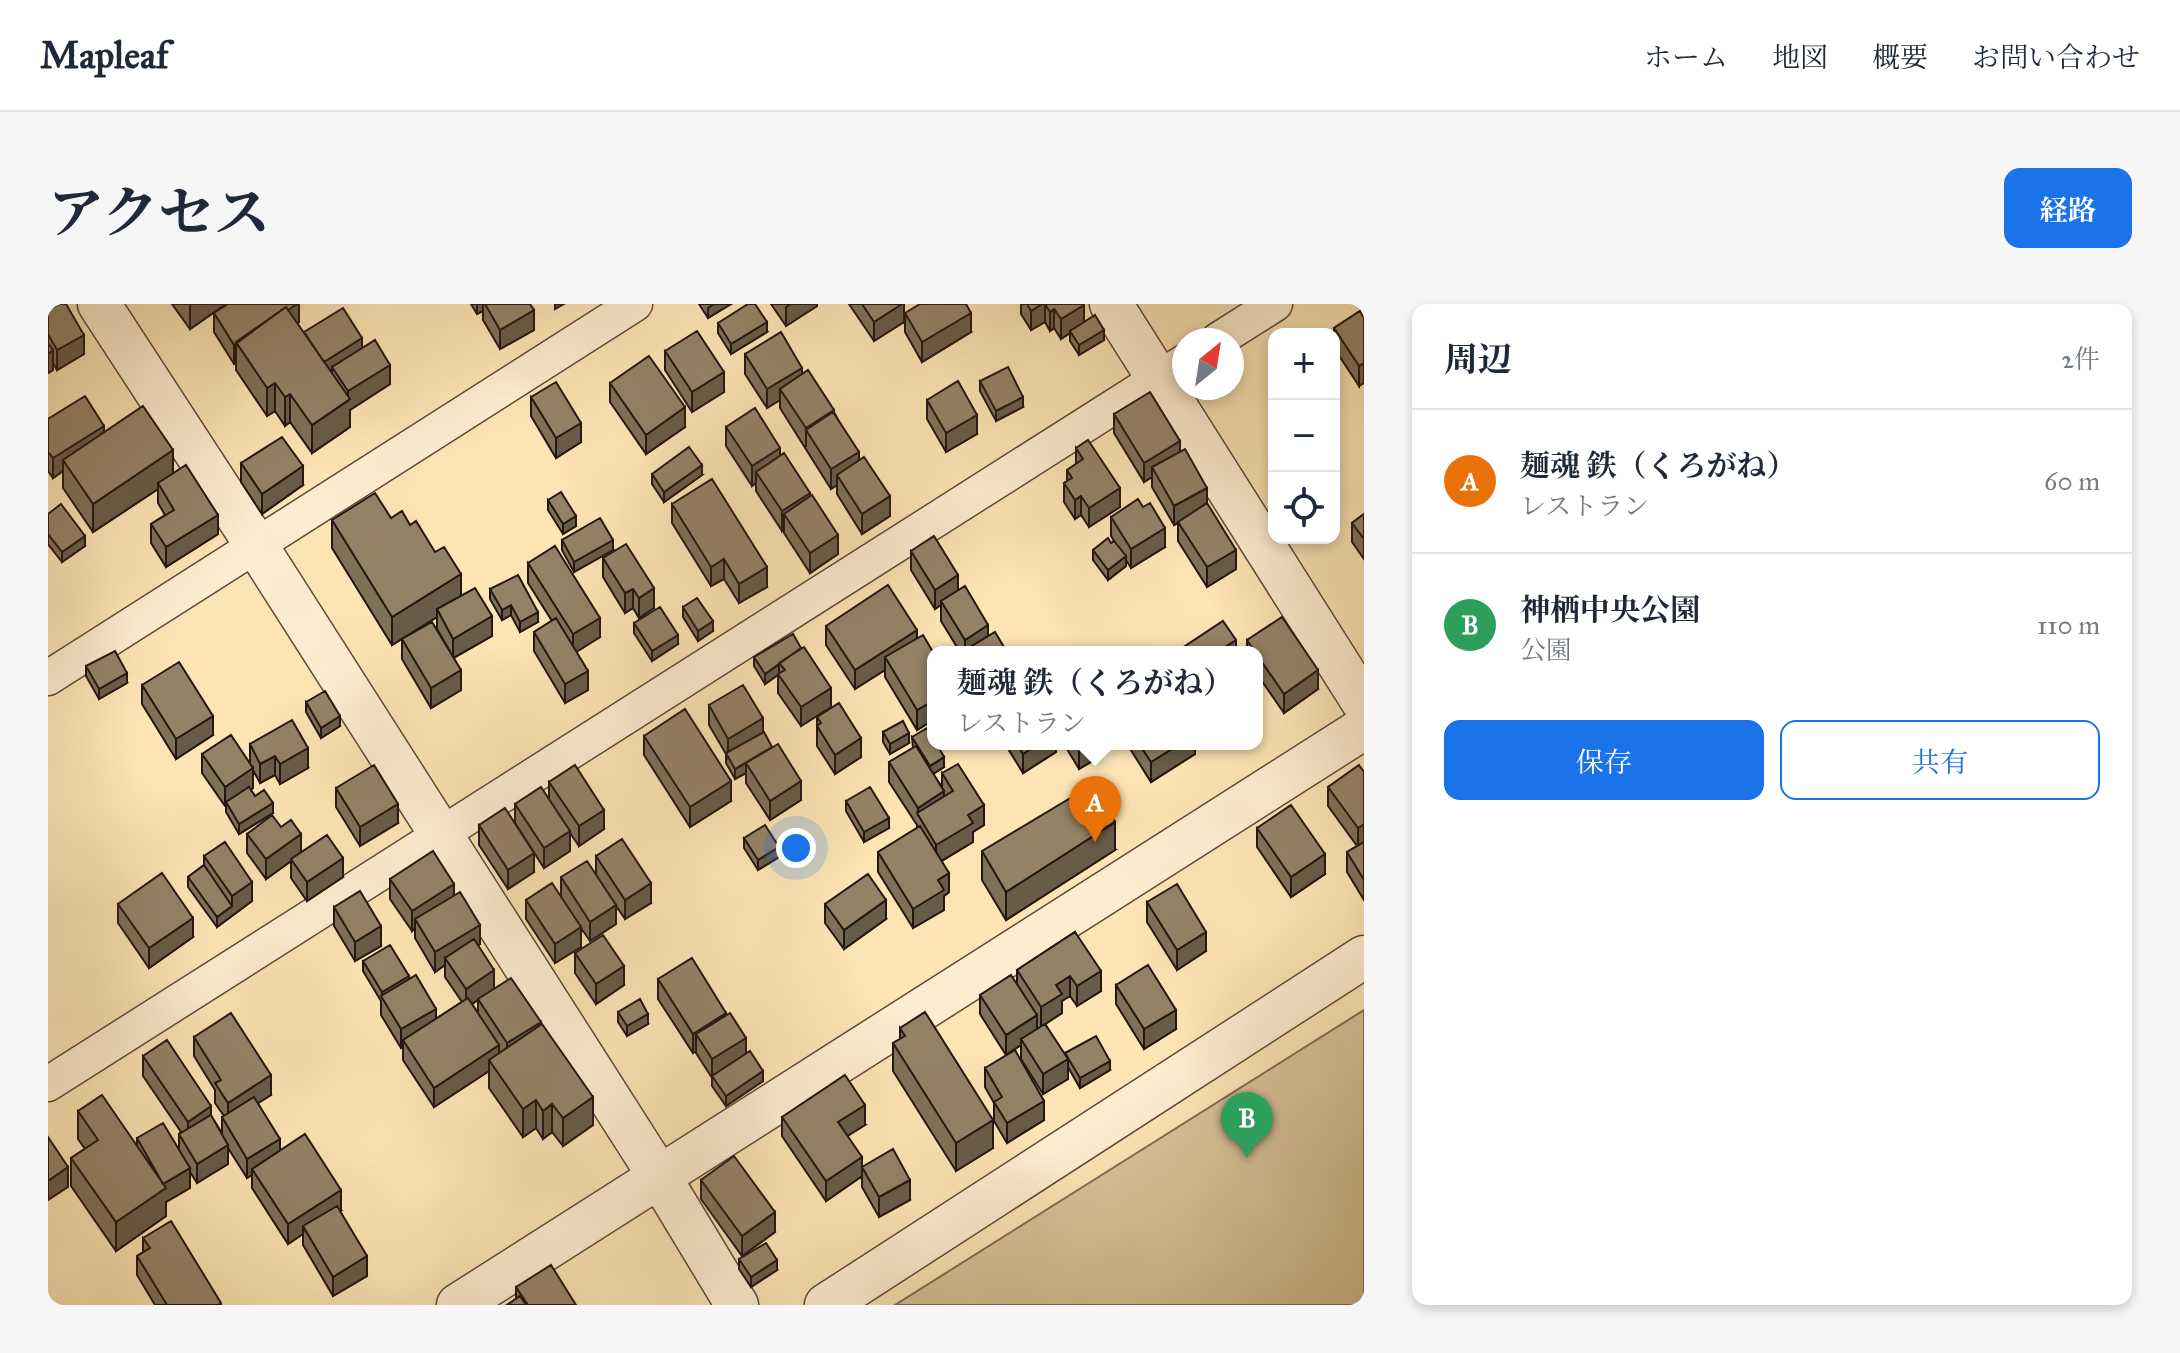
<!DOCTYPE html>
<html lang="ja">
<meta charset="utf-8">
<style>
:root{--surface:#fff;--page:#f6f6f7;--text:#1f2937;--muted:#747a83;--line:#e0e1e3;--accent:#1a73e8}
body{margin:0;font-family:"IM FELL Great Primer","Noto Serif JP",serif;background:var(--page);color:var(--text)}
.controls{position:absolute;right:24px;top:24px;display:grid;overflow:hidden;border-radius:16px;box-shadow:0 4px 12px #0003}
.controls button{width:72px;height:72px;display:grid;place-items:center;padding:0;border:0;border-bottom:2px solid var(--line);background:var(--surface);color:var(--text);font:40px sans-serif}
.compass{position:absolute;left:1124px;top:24px;width:72px;height:72px;border-radius:50%;background:var(--surface);box-shadow:0 4px 12px #0003;rotate:30deg}
.you{position:absolute;left:748px;top:544px;width:28px;height:28px;margin:-20px;border:6px solid #fff;border-radius:50%;background:#1a73e8;box-shadow:0 0 0 12px #1a73e833}
.badge{display:grid;place-items:center;width:52px;height:52px;border-radius:50%;background:var(--accent);color:#fff;font-size:26px;font-weight:700}
.pin{position:absolute;translate:-50% -66px;filter:drop-shadow(0 2px 4px #0008)}
.pin::after{content:'';position:absolute;top:42px;width:28px;height:24px;background:inherit;clip-path:polygon(0 0,100% 0,50% 100%)}
.popup{position:absolute;left:879px;top:342px;width:336px;height:104px;box-sizing:border-box;display:grid;place-content:center;border-radius:16px;background:var(--surface);filter:drop-shadow(0 2px 6px #0005);font-size:26px;white-space:nowrap;color:var(--muted)}
.popup b{font-size:30px;color:var(--text)}
.popup::after{content:'';position:absolute;left:50%;top:100%;margin-left:-16px;border:16px solid transparent;border-top-color:var(--surface)}
.list{margin:0;padding:0;list-style:none}
h2{display:flex;justify-content:space-between;align-items:center;height:104px;margin:0;padding:0 32px;font-size:34px}
h2 small{font-size:26px;font-weight:400;color:var(--muted)}
.list li{display:grid;grid-template-columns:52px 1fr auto;gap:24px;align-items:center;box-sizing:border-box;height:144px;padding:0 32px;border-top:2px solid var(--line)}
.list b{display:block;font-size:30px;white-space:nowrap}
.list p{margin:0;font-size:26px;white-space:nowrap;color:var(--muted)}
.list em{font-size:26px;font-style:normal;color:var(--muted)}
.actions{display:flex;gap:16px;padding:24px 32px}
.actions a{flex:1;padding:18px 0;border:2px solid var(--accent);border-radius:16px;text-align:center;font-size:28px;color:var(--accent)}
.actions .main{background:var(--accent);color:#fff}
.icon{flex:none;width:44px;height:44px;fill:none;stroke:currentColor;stroke-width:2;stroke-linecap:round;stroke-linejoin:round}
.map{position:relative;flex:none;width:1316px;height:1001px;overflow:hidden;border-radius:16px}
header{display:flex;align-items:center;gap:48px;box-sizing:border-box;height:112px;padding:0 40px;background:var(--surface);border-bottom:2px solid var(--line)}
header strong{font-size:38px}
nav{display:flex;gap:44px;margin-inline-start:auto;font-size:28px}
.intro{display:flex;align-items:center;justify-content:space-between;box-sizing:border-box;height:192px;padding:0 48px}
h1{margin:0;font-size:56px}
.button{padding:20px 36px;border-radius:16px;background:var(--accent);color:#fff;font-size:28px;font-weight:700}
main{display:flex;gap:48px;padding:0 48px}
aside{flex:1;background:var(--surface);border-radius:16px;box-shadow:0 4px 12px #0003}
.map>svg:first-child{display:block}
.green{fill:#d7c199;stroke:#7e6c55;stroke-width:2}
.lines{fill:none;stroke-linecap:round;stroke-linejoin:round}
.minor-casing{stroke:#5a4a3a;stroke-width:37}
.tertiary-casing{stroke:#5a4a3a;stroke-width:45}
.minor{stroke:#fdedcf;stroke-width:34}
.tertiary{stroke:#fdedcf;stroke-width:42}
.wall{fill:#7f7058;stroke:#241711;stroke-width:2;fill-rule:evenodd}
.shaded-wall{fill:#685b47;stroke:#241711;stroke-width:2}
.building{fill:#948266;stroke:#241711;stroke-width:2}
</style>
<header>
<strong>Mapleaf</strong>
<nav><a>ホーム</a><a>地図</a><a>概要</a><a>お問い合わせ</a></nav>
</header>
<div class="intro"><h1>アクセス</h1><a class="button">経路</a></div>
<main>
<div class="map">
<svg width="1316" height="1001" viewBox="0 0 1316 1001">
<rect width="100%" height="100%" fill="#fce4b5"/>
<filter id="stains"><feTurbulence type="fractalNoise" baseFrequency=".0025" numOctaves="4"/><feColorMatrix values="0 0 0 0 .2 0 0 0 0 .09 0 0 0 0 .02 0 0 0 .5 -.17"/></filter>
<radialGradient id="worn" r=".72"><stop offset=".6" stop-color="#630" stop-opacity="0"/><stop offset="1" stop-color="#630" stop-opacity=".3"/></radialGradient>
<path class="green" d="M1316,706V1001H847Z"/>
<g class="lines">
<g class="minor-casing">
<path id="minor" d="M1170,36L1227,0
M0,374L587,0
M0,780L1136,58"/>
</g>
<g class="tertiary-casing">
<path id="tertiary" d="M51,0L208,241L611,872L689,1001
M1063,0L1316,400
M410,1001L1316,424
M778,1001L1316,653"/>
</g>
<use href="#minor" class="minor"/>
<use href="#tertiary" class="tertiary"/>
</g>
<path class="wall" d="M124,0H178L142,25Z
M251,0V18L249,19L256,30L314,44L342,80L302,106V123L264,149L242,118L237,122L227,107L219,112L188,66V59L186,60L166,28V9Z
M423,0H482L486,26L452,45L435,16V7L429,10Z
M651,0H683L660,14Z
M723,0H769V2L738,22Z
M801,0H856V18L826,37Z
M973,0H1036V18L1056,36L1031,51L1022,37V29L1013,35L1006,24L1002,27L997,18L983,26L973,10Z
M0,6L36,50L9,66L5,59V66L0,69Z
M1312,7L1311,82L1286,44V24Z
M857,9L923,28L874,58L857,28Z
M670,19L719,28L683,50L670,29Z
M617,47L676,88L644,108L617,66Z
M697,50L754,70L786,108L842,212L814,230L789,190V181L783,185L732,104V96L719,104L697,70Z
M932,77L975,103L948,117L932,87Z
M562,79L637,123L598,150L562,98Z
M483,93L533,138L508,154L483,112Z
M879,96L929,130L898,148L879,115Z
M1066,110L1132,148L1159,200L1188,265L1159,283L1130,237V219L1126,221L1104,183V173L1096,178L1066,129Z
M0,115L56,128L125,169L170,230L118,263L103,239V220L117,211L110,199V185L45,228L15,184V167L5,174L0,167Z
M678,123L732,152L762,193L790,250L762,269L736,229V225L734,227L708,187V179L704,182L678,142Z
M1028,144L1072,203L1041,223L1033,211L1027,215L1016,198V179L1019,177V166L1028,160Z
M193,159L255,181L214,210L193,178Z
M604,170L654,171L616,198L604,180Z
M500,196L528,222L515,230L500,206Z
M624,200L719,283L691,299L676,275L663,282L624,219Z
M0,210L37,242L14,258L0,240Z
M1316,210V255L1304,238V219Z
M1063,213L1117,243L1083,264L1078,256V262L1060,276L1045,256V246L1063,239L1066,237L1063,232Z
M343,214L362,221L413,292L444,332L406,354L413,386L383,404L354,355V335L401,346L389,325V313L344,341L284,244V216Z
M514,236L565,246L526,268L514,246Z
M863,247L910,286L940,332L959,348H912L893,317V301L887,305L863,266Z
M555,254L606,304L591,314L585,304L577,309L555,273Z
M480,259L552,333L528,348L540,386L517,399L486,347V328L504,317L480,279Z
M442,285L490,318L472,328L463,311L454,316L442,295Z
M635,303L665,327L650,337L635,313Z
M586,319L630,340L604,357L586,329Z
M778,322L869,335L885,348V416L869,426L837,373V366L807,385L778,341Z
M1199,336L1270,385L1236,409L1209,370V348H1199Z
M753,344L783,403L753,422L730,389V371L717,380L706,362V353Z
M38,362L79,379L51,395L38,372Z
M94,381L165,431L128,455L94,400Z
M258,398L292,422L273,434L258,408Z
M661,401L715,428L753,496L722,516L698,479V469L687,475L678,459V450L661,421Z
M769,413L813,453L787,470L769,442Z
M835,428L861,439L842,450L835,438Z
M596,432L683,497L642,523L596,451Z
M864,433L896,463L885,470L894,483V469L936,521L925,528V538L894,557L901,588L896,592V606L865,624L830,568V548L869,525V521L841,478V458L865,444Z
M202,440L260,464L232,480L227,471L212,479L205,466V484L202,485L207,492L225,509L191,530L178,508V502H177L154,469V450L202,459Z
M957,440H1008V448L975,469Z
M1016,440H1062L1058,443V449L1031,465Z
M1079,440H1147V450L1103,478Z
M1316,468V596L1299,568V548L1309,542L1280,502V483Z
M501,478L556,525L531,542L522,529V547L496,564L467,519V500L501,496Z
M288,484L350,519L312,542L288,503Z
M798,497L841,524L816,538L798,507Z
M431,521L486,568L460,585L431,541Z
M1209,524L1277,570L1243,593L1209,543Z
M199,530L253,548L295,573L259,597L243,574V557L218,575L199,549Z
M696,534L731,553L710,566L696,544Z
M1067,546L958,616L934,576V547Z
M156,552L204,597L169,623L140,583V573L156,561Z
M548,552L603,599L577,615L568,602V620L542,637L533,624V643L507,659L478,615V596L513,592V573L548,570Z
M342,575L406,592L432,640L430,641L446,685L493,721L545,821L515,842L504,828L495,835L488,824L475,833L441,784V767L386,803L355,756V743L353,744L333,711V697L315,667V657L361,675L388,715L414,698L397,673V661L387,668L367,634V624L364,627L342,595ZM430,696V709L424,700Z
M1099,598L1158,647L1129,666L1099,618Z
M70,600L145,633L101,664L70,619Z
M777,600L838,615L796,645L777,619Z
M286,603L333,642L307,657L286,622Z
M1027,628L1053,687L1029,702L1022,692L1014,697V709L997,720L1017,752V749L1062,766L1032,784L1020,763V775L995,790L973,755V741L958,751L932,710V691L969,680V666Z
M527,649L576,681L548,700L527,669Z
M610,675L678,711L698,750L715,777L678,802L664,782V774L648,749V747L645,749L610,695Z
M1068,681L1128,725L1096,745L1068,700Z
M570,708L600,720L579,732L570,718Z
M852,724L945,844L908,867L845,767V739L852,735Z
M146,733L223,791L210,799L232,847L293,906H292L319,972L285,992L255,941V930L240,940L204,884V871L199,874L180,844V860L149,879L142,868V884L118,898V912L68,947L23,882V854L37,845L30,835V807L89,842V834L131,845V830L133,828L95,772V752L163,812L174,829V813L176,812L167,799V786L146,752Z
M937,764L996,816L959,839L946,817V799L937,783Z
M734,813L817,821L799,832L814,872L778,897L734,832Z
M814,863L862,896L831,913L814,883Z
M653,876L727,928L694,952L653,895Z
M95,934L173,1001H107L89,971V952L95,948Z
M691,955L729,966L703,983L691,965Z
M468,983L528,1001H459L468,995Z"/>
<path class="shaded-wall" d="M142,0H178L142,25Z
M249,0H251V18L198,52L188,39Z
M429,0H435V7L429,10Z
M507,0H516L507,5Z
M666,0H683L660,14V4Z
M743,0H769V2L738,22V3Z
M854,0H856V18L826,37V18Z
M994,0H997V18L983,26V7Z
M1036,1V21L1022,27V29L1013,35V15Z
M1006,5V24L1002,27V8Z
M486,6V26L452,45V26Z
M923,9V28L874,58V38Z
M719,18V28L683,50V40Z
M1056,26V36L1031,51V41Z
M36,31V50L9,66V46Z
M314,34V54L284,63V73L276,58Z
M188,39V59L186,60V41Z
M5,46V66L0,69V50Z
M1316,59V79L1311,82V62Z
M342,61V80L302,106V123L264,149V121L300,97V87Z
M754,64V83L732,85V96L719,104V85Z
M676,68V88L644,108V88Z
M227,79V107L219,112V84Z
M242,90V118L237,122V93Z
M975,93V103L948,117V107Z
M637,103V123L598,150V131Z
M786,106V125L758,126V143V124Z
M929,111V130L898,148V129Z
M533,119V138L508,154V134Z
M56,122V141L15,156V167L5,174V154Z
M1132,137V157L1104,163V173L1096,178V159Z
M732,144V163L708,168V179L704,182V162Z
M125,146V174L110,179V185L45,228V200Z
M811,148V167L789,171V181L783,185V165Z
M654,161V171L616,198V188Z
M255,162V181L214,210V190Z
M1072,184V203L1041,223V204Z
M1159,184V203L1126,221V202Z
M762,189V208L736,210V225L734,227V207Z
M842,192V212L814,230V210Z
M1033,192V211L1027,215V196Z
M170,211V230L118,263V243Z
M528,212V222L515,230V220Z
M1117,224V243L1083,264V245Z
M790,231V250L762,269V249Z
M37,232V242L14,258V248Z
M565,236V246L526,268V258Z
M1188,246V265L1159,283V263Z
M1078,252V262L1060,276V266Z
M676,255V275L663,282V263Z
M719,263V283L691,299V280Z
M413,270V298L389,305V313L344,341V313Z
M910,271V290L893,297V301L887,305V286Z
M606,284V304L591,314V294Z
M585,285V304L577,309V289Z
M463,301V311L454,316V306Z
M490,308V318L472,328V318Z
M444,312V332L405,354V335Z
M552,314V333L525,350V330Z
M665,317V327L650,337V327Z
M940,321V341L917,348V336Z
M869,326V345L837,353V366L807,385V366Z
M630,331V340L604,357V347Z
M1188,336V348H1169Z
M731,361V370L717,380V370Z
M413,366V386L383,404V384Z
M1270,366V385L1236,409V390Z
M540,367V386L517,399V380Z
M79,369V379L51,395V385Z
M783,384V403L753,422V403Z
M885,397V416L869,426V406Z
M165,412V431L128,455V435Z
M292,412V422L273,434V424Z
M715,414V434L680,454V435Z
M861,429V439L842,450V440Z
M813,434V453L787,470V451Z
M990,440H1008V448L975,469V450Z
M1041,440H1062L1058,443V449L1031,465V446Z
M1132,440H1147V450L1103,478V458Z
M260,444V464L232,480V460Z
M725,444L698,459V469L687,475V465Z
M227,452V471L212,479V460Z
M896,453V463L882,472V462Z
M205,464V484L179,501L178,498L177,502V483Z
M683,477V497L642,523V503Z
M753,477V496L722,516V497Z
M896,487V506L870,511V504Z
M225,499V509L191,530V520Z
M350,500V519L312,542V523Z
M936,501V521L925,528V538L888,560V541L920,511Z
M556,506V525L531,542V522Z
M841,514V524L816,538V528Z
M1067,518V546L958,616V588Z
M1316,520V540L1310,544V524Z
M522,527V547L496,564V544Z
M253,530V550L218,575V555Z
M731,543V553L710,566V556Z
M486,549V568L460,585V566Z
M1277,550V570L1243,593V573Z
M295,554V573L259,597V578Z
M901,569V588L896,592V606L865,624V605L890,576Z
M204,578V597L169,623V613L184,602V592Z
M603,579V599L577,615V596Z
M406,580V599L367,615V624L364,627V607Z
M838,596V615L796,645V626Z
M568,601V620L542,637V618Z
M145,614V633L101,664V644Z
M432,621V640L401,659L397,654V661L387,668V648Z
M333,622V642L307,657V638Z
M533,623V643L507,659V640Z
M1158,628V647L1129,666V646Z
M576,662V681L548,700V680Z
M446,666V685L418,704V685Z
M1053,667V687L1029,702V682Z
M361,672V682L334,693V688Z
M1022,672V692L1014,697V709L993,723V703L1008,681Z
M388,705V724L355,736V743L353,744V725Z
M1128,706V725L1096,745V725Z
M678,709V728L648,730V747L645,749V730Z
M600,710V720L579,732V722Z
M989,711V731L973,735V741L958,751V731Z
M493,718V737L459,758V739Z
M698,734V753L664,772V774V755Z
M451,741V761L441,756V767L386,803V784Z
M1020,755V775L995,790V770Z
M1062,757V766L1032,784V774Z
M715,767V777L678,802V792Z
M223,771V791L180,818V799Z
M545,793V821L515,842V814Z
M488,796V824L475,833V805Z
M996,797V816L959,839V819Z
M504,800V828L495,835V807Z
M817,801V821L790,838V818Z
M163,802V821L140,837V818Z
M945,816V844L908,867V839Z
M232,835V854L204,865V871L199,874V855Z
M180,841V860L149,879V860Z
M814,853V872L778,897V877Z
M20,863V883L0,896V877Z
M142,864V884L118,898V912L68,947V918L115,880Z
M862,876V896L831,913V893Z
M293,886V906L258,928L255,922V930L240,940V920Z
M727,908V928L694,952V932Z
M319,952V972L285,992V973Z
M729,956V966L703,983V973Z"/>
<path class="building" d="M11,0H18L36,31L9,46L0,30V6Z
M180,0H249L240,6L238,3L186,41L166,9Z
M437,0H482L486,6L452,26Z
M700,0H707L719,18L683,40L670,19Z
M814,0H854L826,18Z
M872,0H918L923,9L874,38L857,9Z
M979,0H994L983,7Z
M997,0H1036V1L1013,15L1006,5L1002,8Z
M238,3L302,95L264,121L242,90L237,93L227,79L219,84L188,38Z
M295,4L314,34L276,58L256,28Z
M1312,7L1316,14V59L1311,62L1286,24Z
M1047,11L1056,26L1031,41L1022,27Z
M649,27L676,68L644,88L617,47Z
M733,28L754,64L719,85L697,50Z
M327,36L342,61L300,87L284,63Z
M0,39L5,46L0,50Z
M601,52L637,103L598,131L562,79Z
M960,63L975,93L948,107L932,77Z
M760,66L786,106L758,124L732,85Z
M910,77L929,111L898,129L879,96Z
M508,78L533,119L508,134L483,93Z
M1102,88L1132,137L1096,159L1066,110Z
M37,92L56,122L5,154L0,148V115Z
M95,102L125,146L45,200L15,156Z
M707,104L732,144L704,162L678,123Z
M785,108L811,148L783,165L758,126Z
M234,133L255,162L214,190L193,159Z
M1040,136L1072,184L1041,204L1033,192L1027,196L1016,179L1024,174L1019,166L1035,155L1028,144Z
M641,143L654,161L616,188L604,170Z
M1137,145L1159,184L1126,202L1104,163Z
M736,149L762,189L734,207L708,168Z
M816,153L842,192L814,210L789,171Z
M138,161L170,211L118,243L103,220L126,206L110,179Z
M664,175L719,263L691,280L676,255L663,263L624,200Z
M513,188L528,212L515,220L500,196Z
M327,189L343,214L354,207L362,221L368,217L387,248L396,243L413,270L344,313L284,216Z
M764,191L790,231L762,249L736,210Z
M1090,195L1095,203L1102,199L1117,224L1083,245L1063,213Z
M1159,199L1188,246L1159,263L1130,218Z
M13,200L37,232L14,248L0,230V210Z
M1316,210V235L1304,219Z
M552,214L565,236L526,258L514,236Z
M886,232L910,271L887,286L863,247Z
M1060,234L1063,239L1066,237L1078,252L1060,266L1045,246Z
M578,240L606,284L591,294L585,285L577,289L555,254Z
M507,242L552,314L525,330L480,259Z
M470,271L490,308L472,318L463,301L454,306L442,285Z
M840,281L869,326L807,366L778,322Z
M917,282L940,321L917,336L893,297Z
M427,284L444,312L405,335L389,305Z
M649,294L665,317L650,327L635,303Z
M612,303L630,331L604,347L586,319Z
M1234,313L1270,366L1236,390L1209,351V348H1207L1199,336Z
M508,314L540,367L517,380L486,328Z
M1175,317L1188,336L1169,348H1128Z
M384,318L413,366L383,384L354,335Z
M947,328L959,348H914Z
M745,330L753,344L717,370L706,353Z
M875,331L885,348V397L869,406L837,353Z
M756,343L783,384L753,403L730,370L737,366L731,359Z
M67,347L79,369L51,385L38,362Z
M131,358L165,412L128,435L94,381Z
M695,381L715,414L680,435L661,401Z
M277,387L292,412L273,424L258,398Z
M791,399L813,434L787,451L769,422L773,419L769,413Z
M637,405L683,477L642,503L596,432Z
M244,416L260,444L232,460L227,452L212,460L202,440Z
M855,417L861,429L842,440L835,428Z
M879,424L885,434V440H889L896,453L882,462L864,433Z
M716,428L724,443L687,465L678,449Z
M183,431L205,464L177,483L154,450Z
M730,440L753,477L722,497L698,459Z
M969,440H990L975,450Z
M1027,440H1041L1031,446Z
M1091,440H1132L1103,458Z
M868,442L896,487L870,504L841,458Z
M910,460L936,501L920,511L925,519L888,541L869,509L905,487L894,469Z
M326,461L350,500L312,523L288,484Z
M527,461L556,506L531,522L501,478Z
M1311,461L1316,468V520L1310,524L1280,483Z
M1044,481L1067,518L958,588L934,547Z
M201,483L207,492L216,486L225,499L191,520L178,498Z
M493,483L522,527L496,544L467,500Z
M822,483L841,514L816,528L798,497Z
M1243,501L1277,550L1243,573L1209,524Z
M457,504L486,549L460,566L431,521Z
M224,511L233,523L243,516L253,530L218,555L199,530Z
M717,521L731,543L710,556L696,534Z
M872,522L901,569L890,576L896,586L865,605L830,548Z
M279,531L295,554L259,578L243,555Z
M574,535L603,579L577,596L548,552Z
M177,538L204,578L184,592L156,552Z
M1316,538V576L1299,548Z
M385,547L406,580L364,607L342,575Z
M539,557L568,601L542,618L513,573Z
M156,561L184,602L169,613L140,573Z
M114,569L145,614L101,644L70,600Z
M820,570L838,596L796,626L777,600Z
M504,579L533,623L507,640L478,596Z
M1129,580L1158,628L1129,646L1099,598Z
M312,587L333,622L307,638L286,603Z
M412,588L432,621L387,648L367,615Z
M1027,628L1053,667L1029,682L1022,672L1008,681L1014,690L993,703L969,666Z
M555,631L576,662L548,680L527,649Z
M426,635L446,666L418,685L397,654Z
M342,641L361,672L334,688L315,657Z
M644,654L678,709L645,730L610,675Z
M1100,661L1128,706L1096,725L1068,681Z
M368,671L388,705L353,725L333,692Z
M963,671L989,711L958,731L932,691Z
M463,674L493,718L459,739L430,695Z
M420,694L451,741L386,784L355,736Z
M592,695L600,710L579,722L570,708Z
M877,708L945,816L908,839L845,739L857,732L852,724Z
M183,709L223,771L180,799L167,779L173,776L146,733Z
M682,709L698,734L664,755L648,730Z
M494,720L545,793L515,814L504,800L495,807L488,796L475,805L441,756Z
M997,720L1020,755L995,770L973,735Z
M1048,732L1062,757L1032,774L1017,749Z
M119,736L163,802L140,818L95,752Z
M967,746L996,797L959,819L946,798L954,793L937,764Z
M702,747L715,767L678,792L664,772Z
M797,771L817,801L790,818L814,853L778,877L734,813Z
M54,791L118,884L68,918L23,854L50,836L30,807Z
M206,793L232,835L199,855L174,813Z
M163,811L180,841L149,860L131,830Z
M115,819L142,864L115,880L89,834Z
M257,830L293,886L240,920L204,865Z
M0,833L20,863L0,877Z
M845,845L862,876L831,893L814,863Z
M686,852L727,908L694,932L653,876Z
M289,902L319,952L285,973L255,922Z
M123,917L173,999L170,1001H119L89,952L102,944L95,934Z
M718,939L729,956L703,973L691,955Z
M503,961L528,1001H480L468,983Z
M472,992L478,1001H459Z"/>
<rect width="100%" height="100%" filter="url(#stains)"/>
<rect width="100%" height="100%" fill="url(#worn)"/>
</svg>
<div class="controls">
<button>+</button>
<button>−</button>
<button><svg class="icon" aria-label="locate" viewBox="0 0 24 24"><circle cx="12" cy="12" r="6"/><path d="M12 2v4M12 18v4M2 12h4M18 12h4"/></svg></button>
</div>
<svg class="compass" viewBox="-18 -18 36 36"><path d="M0-13l5 13h-10z" fill="#e53935"/><path d="M0 13l5-13h-10z" fill="#747a83"/></svg>
<div class="you"></div>
<div class="pin badge" style="left:1047px;top:538px;background:#e8710a">A</div>
<div class="popup"><b>麺魂 鉄（くろがね）</b>レストラン</div>
<div class="pin badge" style="left:1199px;top:854px;background:#2e9e5b">B</div>
</div>
<aside>
<h2>周辺<small>2件</small></h2>
<ul class="list">
<li><span class="badge" style="background:#e8710a">A</span><div><b>麺魂 鉄（くろがね）</b><p>レストラン</p></div><em>60 m</em></li>
<li><span class="badge" style="background:#2e9e5b">B</span><div><b>神栖中央公園</b><p>公園</p></div><em>110 m</em></li>
</ul>
<div class="actions"><a class="main">保存</a><a>共有</a></div>
</aside>
</main>
